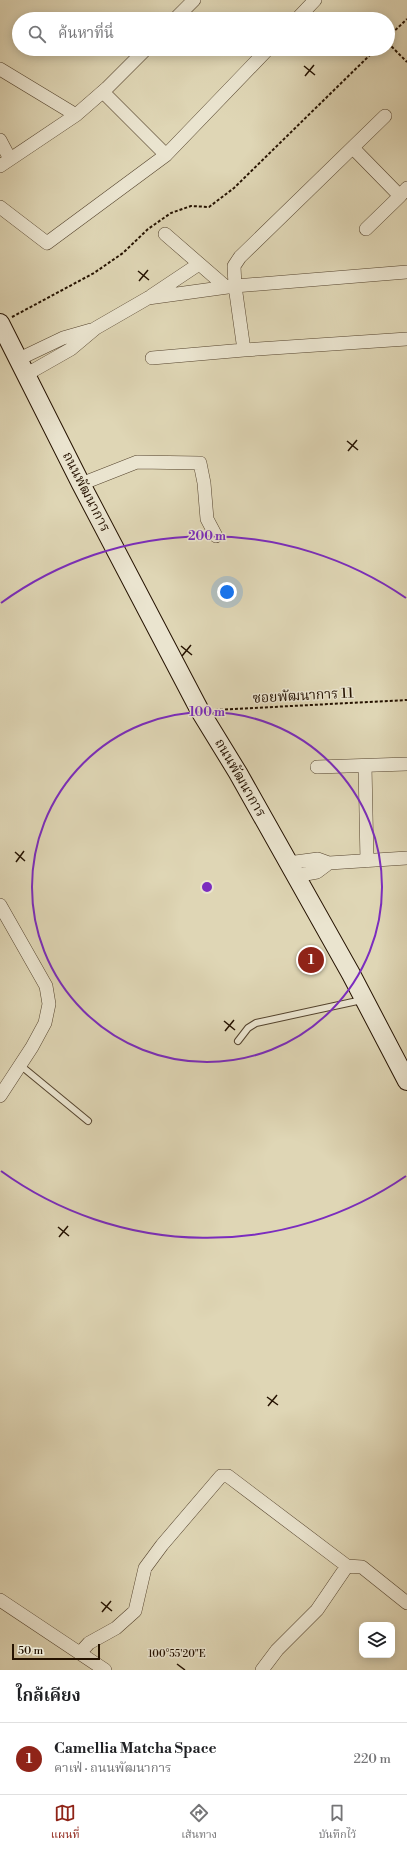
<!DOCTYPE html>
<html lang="th">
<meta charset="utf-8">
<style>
:root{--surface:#fff;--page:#f6f6f6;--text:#202124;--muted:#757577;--line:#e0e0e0;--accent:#8f2418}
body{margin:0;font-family:"Libre Bodoni","Noto Serif Thai",serif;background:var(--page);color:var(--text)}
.controls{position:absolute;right:12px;bottom:12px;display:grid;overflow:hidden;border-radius:8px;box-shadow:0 2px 10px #0003}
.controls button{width:36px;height:36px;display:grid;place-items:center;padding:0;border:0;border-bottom:1px solid var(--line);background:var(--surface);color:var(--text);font:20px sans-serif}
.scale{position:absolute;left:12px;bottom:10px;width:88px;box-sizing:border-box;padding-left:4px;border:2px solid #251200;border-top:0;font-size:11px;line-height:14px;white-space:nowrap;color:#251200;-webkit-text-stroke:3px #eae4cf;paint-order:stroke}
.you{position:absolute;left:227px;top:592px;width:14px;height:14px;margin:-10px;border:3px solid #fff;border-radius:50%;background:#1a73e8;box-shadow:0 0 0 6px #1a73e833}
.badge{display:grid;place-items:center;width:26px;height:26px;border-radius:50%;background:var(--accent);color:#fff;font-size:13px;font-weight:700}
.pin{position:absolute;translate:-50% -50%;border:2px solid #fff;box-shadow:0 1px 4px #0006}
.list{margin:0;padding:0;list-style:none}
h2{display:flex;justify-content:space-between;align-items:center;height:52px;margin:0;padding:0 16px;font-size:17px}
h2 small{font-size:13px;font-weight:400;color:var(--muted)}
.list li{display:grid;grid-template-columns:26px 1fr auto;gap:12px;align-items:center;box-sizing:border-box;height:72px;padding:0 16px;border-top:1px solid var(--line)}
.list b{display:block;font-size:15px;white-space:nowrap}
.list p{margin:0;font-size:13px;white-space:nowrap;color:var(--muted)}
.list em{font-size:13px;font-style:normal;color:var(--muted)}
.icon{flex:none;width:22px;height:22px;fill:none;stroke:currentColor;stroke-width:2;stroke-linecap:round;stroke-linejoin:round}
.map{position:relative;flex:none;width:407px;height:1670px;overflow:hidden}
.search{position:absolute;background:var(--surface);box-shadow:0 2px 10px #0003;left:12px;right:12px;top:12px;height:44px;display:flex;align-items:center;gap:10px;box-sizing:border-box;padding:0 14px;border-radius:22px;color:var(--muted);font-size:15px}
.sheet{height:124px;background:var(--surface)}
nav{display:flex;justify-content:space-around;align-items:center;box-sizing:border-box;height:56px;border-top:1px solid var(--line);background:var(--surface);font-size:11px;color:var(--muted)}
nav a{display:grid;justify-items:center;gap:2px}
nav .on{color:var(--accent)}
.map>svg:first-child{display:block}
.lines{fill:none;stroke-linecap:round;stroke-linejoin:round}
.lane-casing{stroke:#54432d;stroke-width:8}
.street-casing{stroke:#54432d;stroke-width:14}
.secondary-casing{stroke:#251200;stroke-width:20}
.path{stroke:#251200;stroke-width:2;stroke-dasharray:3 2;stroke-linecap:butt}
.lane{stroke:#eae4cf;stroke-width:6}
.street{stroke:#eae4cf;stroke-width:13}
.secondary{stroke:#eae4cf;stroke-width:18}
.ticks{fill:none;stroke:#251200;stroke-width:1.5}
.ring{fill:none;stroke:#7b2cbf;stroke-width:2}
.labels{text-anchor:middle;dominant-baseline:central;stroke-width:3;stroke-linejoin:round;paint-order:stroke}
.street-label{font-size:14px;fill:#251200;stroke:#eae4cf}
.ticks-label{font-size:10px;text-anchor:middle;fill:#251200;stroke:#eae4cf;stroke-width:3;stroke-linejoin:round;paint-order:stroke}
.centre{fill:#7b2cbf;stroke:#eae4cf;stroke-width:2}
.ring-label{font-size:12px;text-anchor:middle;font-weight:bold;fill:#7b2cbf;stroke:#eae4cf;stroke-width:3;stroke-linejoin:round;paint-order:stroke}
</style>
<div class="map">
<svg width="407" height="1670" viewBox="0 0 407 1670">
<rect width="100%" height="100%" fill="#dfd6b5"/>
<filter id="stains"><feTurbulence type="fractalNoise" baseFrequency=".005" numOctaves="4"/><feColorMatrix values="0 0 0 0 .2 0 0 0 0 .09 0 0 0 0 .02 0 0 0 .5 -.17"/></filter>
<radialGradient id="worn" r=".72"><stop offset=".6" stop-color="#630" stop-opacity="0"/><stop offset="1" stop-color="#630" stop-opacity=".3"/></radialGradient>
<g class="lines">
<g class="lane-casing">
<path id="lane" d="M238,1041L248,1028L256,1023L362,1000
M20,1065L88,1121"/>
</g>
<g class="street-casing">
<path id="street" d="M175,19L194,0
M297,19L315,0
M0,69L76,115
M103,92L166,155
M385,116L240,257L234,266L235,286L244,350L407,339
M0,140L10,159
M353,148L400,196L407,188
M0,166L76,115L107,88L146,49
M0,207L47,243L166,155L268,49
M366,229L400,196
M165,234L226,287
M151,296L199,264
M152,358L244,350
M19,359L63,338L91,330
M27,374L71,349L96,328L148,298L235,286L407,272
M81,484L137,462L200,463L204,483L207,519L216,536
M365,766L367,861
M317,767L407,764
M288,863L318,859L329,863L317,872L295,876
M329,863L407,858
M0,905L46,986L49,1004L45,1023L32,1047L0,1096
M0,1600L105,1670
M80,1653L89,1643L116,1628L135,1611L145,1568L162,1545L221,1476H228L347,1566
M262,1670L277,1650L317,1610L347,1566L362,1567L407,1603"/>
</g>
<g class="secondary-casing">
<path id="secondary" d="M0,323L81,484L200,711L238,773L351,974L407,1081"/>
</g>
<path class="path" d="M388,37L407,19
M388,43L407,62
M12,317L94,273L123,253L148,229L171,213L191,206L209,207L234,188L376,49
M215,710L407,700"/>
<use href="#lane" class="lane"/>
<use href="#street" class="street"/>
<use href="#secondary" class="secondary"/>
</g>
<path class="ticks" d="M304,66L315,75M305,76L314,65M138,271L149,280M139,281L148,270M347,441L358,450M348,451L357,440M181,646L192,655M182,656L191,645M15,852L25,861M16,862L24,851M224,1021L235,1030M225,1031L234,1020M58,1227L69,1236M59,1237L68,1226M267,1397L278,1405M268,1406L277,1395M101,1602L112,1611M102,1612L111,1601M177,1664L185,1670"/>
<g class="ring">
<circle cx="207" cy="887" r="175"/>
<path d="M406 1176A351 351 0 0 1 1 1171M1 603A351 351 0 0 1 406 598"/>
</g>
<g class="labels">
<g class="street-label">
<text transform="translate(86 492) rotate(63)">ถนนพัฒนาการ</text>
<text transform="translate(303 696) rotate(-3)">ซอยพัฒนาการ 11</text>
<text transform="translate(240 778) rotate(60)">ถนนพัฒนาการ</text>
</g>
</g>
<g class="ticks-label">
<text x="177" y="1657">100°55'20"E</text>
</g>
<circle cx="207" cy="887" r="6" class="centre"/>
<g class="ring-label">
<text x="207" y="540">200 m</text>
<text x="207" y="716">100 m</text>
</g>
<rect width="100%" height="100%" filter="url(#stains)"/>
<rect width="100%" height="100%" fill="url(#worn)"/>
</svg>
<div class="controls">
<button><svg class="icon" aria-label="layers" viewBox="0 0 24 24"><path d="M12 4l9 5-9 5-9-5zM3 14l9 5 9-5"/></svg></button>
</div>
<div class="scale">50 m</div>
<div class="you"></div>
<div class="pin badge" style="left:311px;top:960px">1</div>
<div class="search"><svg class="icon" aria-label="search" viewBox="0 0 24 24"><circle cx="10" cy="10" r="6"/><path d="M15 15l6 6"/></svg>ค้นหาที่นี่</div>
</div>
<section class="sheet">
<h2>ใกล้เคียง<small></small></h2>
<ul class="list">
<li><span class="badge">1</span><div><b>Camellia Matcha Space</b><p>คาเฟ่ · ถนนพัฒนาการ</p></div><em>220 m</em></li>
</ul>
</section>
<nav>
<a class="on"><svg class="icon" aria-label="map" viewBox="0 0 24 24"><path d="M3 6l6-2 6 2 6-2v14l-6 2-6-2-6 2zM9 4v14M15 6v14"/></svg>แผนที่</a>
<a><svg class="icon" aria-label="directions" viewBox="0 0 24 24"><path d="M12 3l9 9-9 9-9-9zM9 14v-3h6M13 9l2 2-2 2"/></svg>เส้นทาง</a>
<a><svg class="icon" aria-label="saved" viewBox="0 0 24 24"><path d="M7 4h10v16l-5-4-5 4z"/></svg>บันทึกไว้</a>
</nav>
